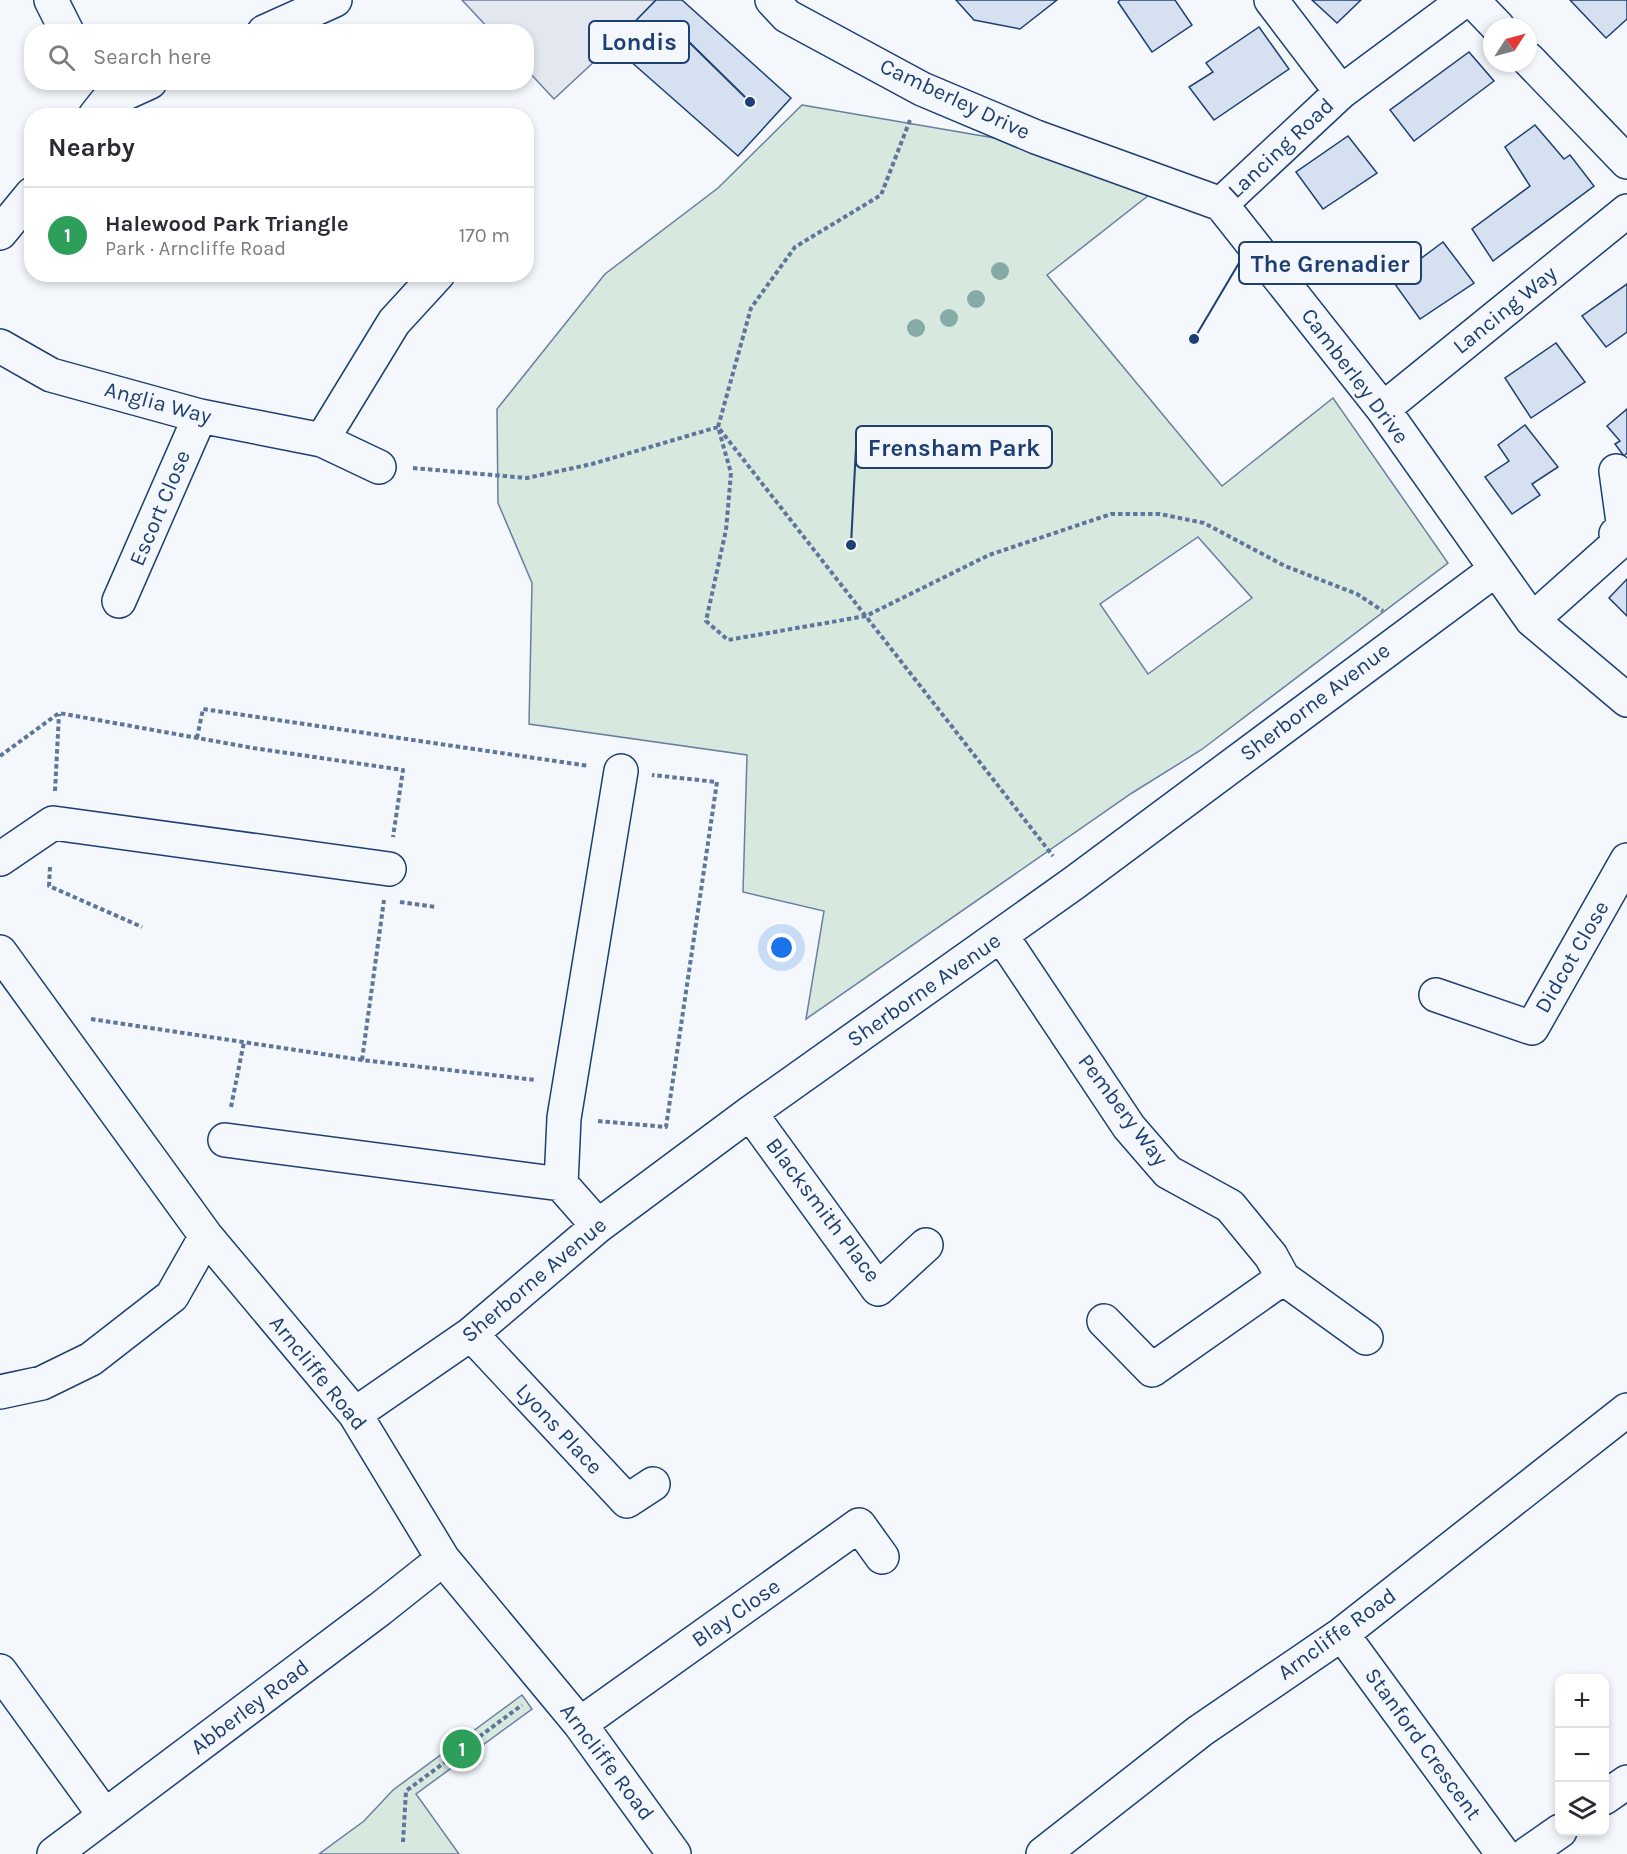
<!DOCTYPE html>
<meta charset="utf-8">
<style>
:root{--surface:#fff;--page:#f7f7f7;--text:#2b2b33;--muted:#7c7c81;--line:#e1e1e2;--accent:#c62828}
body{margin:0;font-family:Karla,sans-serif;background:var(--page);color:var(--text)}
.controls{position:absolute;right:18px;bottom:18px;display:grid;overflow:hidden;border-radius:12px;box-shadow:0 3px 9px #0003}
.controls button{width:54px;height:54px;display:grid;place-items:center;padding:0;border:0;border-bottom:2px solid var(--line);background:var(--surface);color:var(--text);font:30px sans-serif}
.compass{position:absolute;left:1483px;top:18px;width:54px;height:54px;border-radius:50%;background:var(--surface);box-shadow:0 3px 9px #0003;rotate:54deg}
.you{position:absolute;left:782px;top:948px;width:21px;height:21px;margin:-15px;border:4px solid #fff;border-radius:50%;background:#1a73e8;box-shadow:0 0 0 9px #1a73e833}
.badge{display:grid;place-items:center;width:39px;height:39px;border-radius:50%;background:var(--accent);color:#fff;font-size:20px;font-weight:700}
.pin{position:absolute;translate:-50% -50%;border:3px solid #fff;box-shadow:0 2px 6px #0006}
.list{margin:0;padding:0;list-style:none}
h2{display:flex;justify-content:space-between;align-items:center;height:78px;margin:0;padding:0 24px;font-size:26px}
h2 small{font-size:20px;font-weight:400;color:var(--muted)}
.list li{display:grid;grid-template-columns:39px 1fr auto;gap:18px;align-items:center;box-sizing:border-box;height:96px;padding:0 24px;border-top:2px solid var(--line)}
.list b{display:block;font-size:22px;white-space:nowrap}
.list p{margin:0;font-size:20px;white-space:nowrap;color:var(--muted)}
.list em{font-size:20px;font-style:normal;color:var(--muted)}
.icon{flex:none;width:33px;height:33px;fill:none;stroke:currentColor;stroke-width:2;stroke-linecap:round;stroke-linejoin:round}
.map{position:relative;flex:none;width:1627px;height:1854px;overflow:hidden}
.search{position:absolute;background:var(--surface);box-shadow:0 3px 9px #0003;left:24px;top:24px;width:510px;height:66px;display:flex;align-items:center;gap:15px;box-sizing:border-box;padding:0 21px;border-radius:24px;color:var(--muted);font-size:22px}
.panel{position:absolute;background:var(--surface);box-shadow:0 3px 9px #0003;left:24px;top:108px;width:510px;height:174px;border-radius:24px}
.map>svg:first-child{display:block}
.green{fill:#d7e8df;stroke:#687fa3;stroke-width:1.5;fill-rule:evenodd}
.parking{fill:#e3e8f0;stroke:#687fa3;stroke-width:1.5}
.building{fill:#d5e0f0;stroke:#1d3f73;stroke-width:1.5}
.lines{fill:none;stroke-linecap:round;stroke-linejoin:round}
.minor-casing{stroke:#1d3f73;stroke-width:36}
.path{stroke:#5e769c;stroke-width:4;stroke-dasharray:4.5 3;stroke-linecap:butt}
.minor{stroke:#f4f7fb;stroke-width:33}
.tree{fill:#86aba6}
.labels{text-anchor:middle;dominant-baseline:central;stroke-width:4.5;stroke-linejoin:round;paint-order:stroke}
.street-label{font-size:22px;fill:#1d3f73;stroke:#f4f7fb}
.leader{fill:none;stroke:#1d3f73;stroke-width:2}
.callout-dot{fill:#1d3f73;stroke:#f4f7fb;stroke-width:2}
.callout{fill:#f4f7fb;stroke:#1d3f73;stroke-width:2}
.callout-label{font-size:24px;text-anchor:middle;font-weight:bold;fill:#1d3f73}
</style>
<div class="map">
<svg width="1627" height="1854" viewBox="0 0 1627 1854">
<rect width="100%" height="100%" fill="#f4f7fb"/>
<path class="green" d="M802,105L1012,141L1149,195L1047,275L1222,486L1333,398L1448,563L1201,750L1132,793L806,1019L824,911L743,892L747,755L529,724L532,583L498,503L497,409L605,274L718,188ZM1198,537L1252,598L1148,674L1100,604Z
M522,1695L532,1709L416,1794L459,1854H319L364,1821L393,1790Z"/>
<path class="parking" d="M462,0H656L612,45L554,99L527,70L526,32L491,31Z"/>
<path class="building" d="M656,0H682L791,98L738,156L612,45Z
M956,0H1057L1020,29L974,20Z
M1120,0H1175L1192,25L1152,52L1118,2Z
M1312,0H1361L1337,23Z
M1570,0H1627V19L1606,38Z
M1259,27L1289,69L1214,120L1189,87L1213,72L1206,63Z
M1469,52L1494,81L1414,141L1390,110Z
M1535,125L1564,159L1570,155L1594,186L1493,261L1472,229L1530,186L1505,147Z
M1348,136L1377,173L1323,209L1296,172Z
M1443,242L1474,283L1420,319L1392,280Z
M1627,284V332L1606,347L1582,316Z
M1556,343L1585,382L1531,418L1505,378Z
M1627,409V453L1624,456L1615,444L1620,441L1607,426Z
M1525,425L1558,467L1532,484L1540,495L1512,514L1485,477L1509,461L1498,445Z
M1627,579V616L1609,598Z"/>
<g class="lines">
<g class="minor-casing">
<path id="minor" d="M51,0L67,32
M772,0L787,16L922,89L1036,137L1221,204L1383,409L1532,620L1627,700
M1271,0L1341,92
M1472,0L1498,27
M264,32L335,0
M1528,59L1627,162
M95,116L106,102L150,82
M1221,204L1341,92L1465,0
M0,233L32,194
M0,346L51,375L200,416L322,440L394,322L438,274
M1383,409L1627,211
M322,440L379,467
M1616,471L1625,537
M119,601L200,416
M1532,620L1625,537L1616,534
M0,859L53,823L389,869
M1001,935L1129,1127L1168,1172L1230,1206L1271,1256L1283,1278L1152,1370L1104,1321
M0,952L206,1236L355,1414L443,1559L580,1724L674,1854
M1436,995L1532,1028L1627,860
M750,1113L878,1289L926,1245
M225,1140L561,1184
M598,1226L561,1184L564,1118L621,771
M1283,1278L1366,1338
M471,1334L627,1501L653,1484
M0,1392L42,1383L91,1359L172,1296L206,1236
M355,1414L471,1334L598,1226L750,1113L1074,883L1495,570
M1342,1634L1503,1854
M0,1671L105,1816
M580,1724L859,1525L882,1557
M1604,1798L1627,1782
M54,1854L380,1609L443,1559
M1043,1854L1200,1731L1342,1634L1627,1410
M1527,1854L1560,1831"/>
</g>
<path class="path" d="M910,120L881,195L795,247L751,308L718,427L731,473L726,530L706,621L728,640L866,616L989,555L1111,514H1160L1204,523L1285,566L1357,594L1383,611
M413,468L527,478L592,464L718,427L1053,856
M197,738L203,709L589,766
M0,756L59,713L253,748L403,770L393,837
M55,791L59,714
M50,867L49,886L142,927
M400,902L436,907
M91,1019L362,1060L536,1080
M362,1060L384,900
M231,1107L244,1042
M598,1121L666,1127L717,782L652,775
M403,1842L406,1791L522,1705"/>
<use href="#minor" class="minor"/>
</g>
<g class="tree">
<circle cx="1000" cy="271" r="9"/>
<circle cx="976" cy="299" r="9"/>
<circle cx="949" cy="318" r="9"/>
<circle cx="916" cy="328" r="9"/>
</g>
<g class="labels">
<g class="street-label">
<text transform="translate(955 99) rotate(25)">Camberley Drive</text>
<text transform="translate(1281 148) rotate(-43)">Lancing Road</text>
<text transform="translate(1505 310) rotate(-39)">Lancing Way</text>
<text transform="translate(1355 376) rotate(53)">Camberley Drive</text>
<text transform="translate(158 403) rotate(15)">Anglia Way</text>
<text transform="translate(160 508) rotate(-67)">Escort Close</text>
<text transform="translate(1315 702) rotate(-37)">Sherborne Avenue</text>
<text transform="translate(1572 957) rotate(-60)">Didcot Close</text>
<text transform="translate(924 990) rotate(-35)">Sherborne Avenue</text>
<text transform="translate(1123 1110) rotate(53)">Pembery Way</text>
<text transform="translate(823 1210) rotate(53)">Blacksmith Place</text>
<text transform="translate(534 1280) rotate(-40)">Sherborne Avenue</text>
<text transform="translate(318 1373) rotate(51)">Arncliffe Road</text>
<text transform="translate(559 1429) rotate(47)">Lyons Place</text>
<text transform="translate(736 1613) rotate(-35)">Blay Close</text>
<text transform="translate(1337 1634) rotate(-36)">Arncliffe Road</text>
<text transform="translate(250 1707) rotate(-37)">Abberley Road</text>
<text transform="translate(1423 1744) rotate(54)">Stanford Crescent</text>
<text transform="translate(607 1762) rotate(53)">Arncliffe Road</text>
</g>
</g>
<path class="leader" d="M750 102L689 42M1194 339L1239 263M851 545L856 447"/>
<g class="callout-dot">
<circle cx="750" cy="102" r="6"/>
<circle cx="1194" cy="339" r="6"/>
<circle cx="851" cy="545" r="6"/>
</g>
<g class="callout">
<rect x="589" y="21" width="100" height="42" rx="6"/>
<rect x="1239" y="242" width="182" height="42" rx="6"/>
<rect x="856" y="426" width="196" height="42" rx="6"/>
</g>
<g class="callout-label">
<text x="639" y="50">Londis</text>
<text x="1330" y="272">The Grenadier</text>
<text x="954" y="456">Frensham Park</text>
</g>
</svg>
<div class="controls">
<button>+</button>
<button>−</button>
<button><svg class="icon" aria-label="layers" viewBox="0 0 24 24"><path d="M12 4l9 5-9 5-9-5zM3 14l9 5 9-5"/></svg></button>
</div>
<svg class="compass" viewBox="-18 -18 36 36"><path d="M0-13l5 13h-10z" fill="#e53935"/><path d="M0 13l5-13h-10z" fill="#7c7c81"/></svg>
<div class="you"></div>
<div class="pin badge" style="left:462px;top:1749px;background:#2e9e5b">1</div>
<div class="search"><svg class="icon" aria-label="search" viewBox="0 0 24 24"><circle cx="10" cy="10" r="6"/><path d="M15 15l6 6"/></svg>Search here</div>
<section class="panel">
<h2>Nearby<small></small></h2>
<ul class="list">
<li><span class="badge" style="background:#2e9e5b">1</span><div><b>Halewood Park Triangle</b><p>Park · Arncliffe Road</p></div><em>170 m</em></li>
</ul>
</section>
</div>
